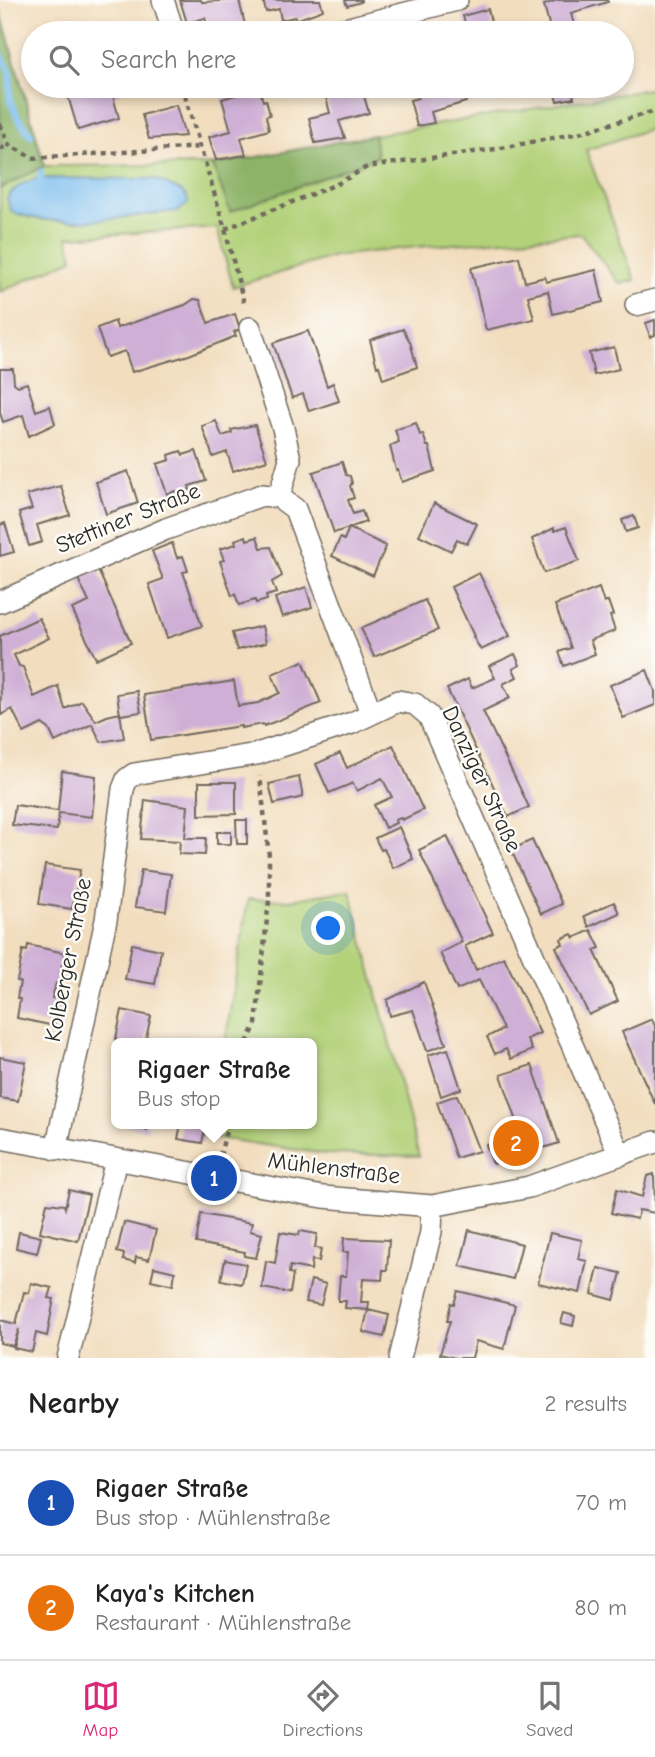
<!DOCTYPE html>
<meta charset="utf-8">
<style>
:root{--surface:#fff;--page:#f6f6f6;--text:#222;--muted:#767676;--line:#e0e0e0;--accent:#db2777}
body{margin:0;font-family:"Comic Neue",sans-serif;background:var(--page);color:var(--text)}
.you{position:absolute;left:329px;top:929px;width:24px;height:24px;margin:-18px;border:5px solid #fff;border-radius:50%;background:#1a73e8;box-shadow:0 0 0 10px #1a73e833}
.badge{display:grid;place-items:center;width:46px;height:46px;border-radius:50%;background:var(--accent);color:#fff;font-size:23px;font-weight:700}
.pin{position:absolute;translate:-50% -50%;border:4px solid #fff;box-shadow:0 2px 7px #0006}
.popup{position:absolute;left:111px;top:1038px;width:206px;height:91px;box-sizing:border-box;display:grid;place-content:center;border-radius:10px;background:var(--surface);filter:drop-shadow(0 2px 5px #0005);font-size:23px;white-space:nowrap;color:var(--muted)}
.popup b{font-size:26px;color:var(--text)}
.popup::after{content:'';position:absolute;left:50%;top:100%;margin-left:-14px;border:14px solid transparent;border-top-color:var(--surface)}
.list{margin:0;padding:0;list-style:none}
h2{display:flex;justify-content:space-between;align-items:center;height:91px;margin:0;padding:0 28px;font-size:30px}
h2 small{font-size:23px;font-weight:400;color:var(--muted)}
.list li{display:grid;grid-template-columns:46px 1fr auto;gap:21px;align-items:center;box-sizing:border-box;height:105px;padding:0 28px;border-top:2px solid var(--line)}
.list b{display:block;font-size:26px;white-space:nowrap}
.list p{margin:0;font-size:23px;white-space:nowrap;color:var(--muted)}
.list em{font-size:23px;font-style:normal;color:var(--muted)}
.icon{flex:none;width:38px;height:38px;fill:none;stroke:currentColor;stroke-width:2;stroke-linecap:round;stroke-linejoin:round}
.map{position:relative;flex:none;width:655px;height:1358px;overflow:hidden}
.search{position:absolute;background:var(--surface);box-shadow:0 4px 10px #0003;left:21px;right:21px;top:21px;height:77px;display:flex;align-items:center;gap:18px;box-sizing:border-box;padding:0 24px;border-radius:38px;color:var(--muted);font-size:26px}
.sheet{height:301px;background:var(--surface)}
nav{display:flex;justify-content:space-around;align-items:center;box-sizing:border-box;height:98px;border-top:2px solid var(--line);background:var(--surface);font-size:19px;color:var(--muted)}
nav a{display:grid;justify-items:center;gap:4px}
nav .on{color:var(--accent)}
.map>svg:first-child{display:block}
.green{fill:#b2d179;stroke:#6e7e52;stroke-width:2}
.forest{fill:#8db369;stroke:#5c6f4a;stroke-width:2}
.water{fill:#7abdf0;stroke:#52748e;stroke-width:2}
.lines{fill:none;stroke-linecap:round;stroke-linejoin:round}
.stream{stroke:#7abdf0;stroke-width:7}
.building{fill:#cfafd6}
.minor-casing{stroke:#71695e;stroke-width:24}
.path{stroke:#71695e;stroke-width:4.5;stroke-dasharray:5 5;stroke-linecap:butt}
.minor{stroke:#fff;stroke-width:21}
.labels{text-anchor:middle;dominant-baseline:central;stroke-width:5;stroke-linejoin:round;paint-order:stroke}
.street-label{font-size:23px;fill:#2b2b2b;stroke:#fdfcf7}
</style>
<div class="map">
<svg width="655" height="1358" viewBox="0 0 655 1358">
<rect width="100%" height="100%" fill="#fdfcf7"/>
<filter id="ink" filterUnits="userSpaceOnUse"><feTurbulence type="fractalNoise" baseFrequency=".0143" numOctaves="2"/><feDisplacementMap in="SourceGraphic" scale="14" xChannelSelector="R" yChannelSelector="G"/><feConvolveMatrix kernelMatrix="1 2 1 2 8 2 1 2 1" color-interpolation-filters="sRGB"/></filter>
<filter id="wash" filterUnits="userSpaceOnUse"><feTurbulence type="fractalNoise" baseFrequency=".00686" numOctaves="4" result="noise"/><feDisplacementMap in="SourceGraphic" scale="28" xChannelSelector="R" yChannelSelector="G"/><feGaussianBlur stdDeviation="1.57" result="paint"/><feColorMatrix in="noise" values="0 0 0 0 0 0 0 0 0 0 0 0 0 0 0 0 0 1.4 0 .05"/><feComposite in="paint" operator="in"/></filter>
<g filter="url(#wash)">
<rect width="100%" height="100%" fill="#f2ddbe"/>
<path class="green" d="M0,10L45,166L213,165L230,211L377,157L374,135L655,88V127L586,150L635,280L620,284L581,234L416,247L335,256L233,287L217,228L68,237L73,259L0,292Z
M350,890L419,1156L325,1154L210,1137L212,1124H312V1043H225L248,899L289,900Z"/>
<path class="forest" d="M0,10L44,166L0,189Z
M374,135L377,157L230,212L213,165Z"/>
<path class="water" d="M40,178L155,179L181,191L187,197L188,204L178,211C130,216 54,231 11,211L7,198C15,186 26,181 40,178Z"/>
<g class="lines">
<path class="stream" d="M0,53L10,72V100L18,118L31,135
M40,178L41,172"/>
</g>
<g id="blocks">
<path class="building" d="M180,0H201L202,2L239,0L246,29L228,33H209L205,18L187,23Z
M263,0H320L323,10L296,20L295,17L281,20L279,9L266,12Z
M345,0H361V2L347,6Z
M557,0H607L608,2L571,13L574,25L551,32L544,5Z
M488,9L493,31L468,33L463,16Z
M65,86H119L121,93L113,96L119,118L78,130Z
M323,86H361L369,113L339,121L345,138L315,143L309,118L330,113Z
M419,86H462L466,102L431,112L434,123L417,126L410,100L418,98L416,91L420,90Z
M495,86H533L534,89L498,98Z
M552,86H571L574,98L557,101Z
M259,88L263,101L266,100L270,115L266,116L269,130L241,138L246,155L216,160L209,137L231,131L222,99Z
M176,105L185,136L149,139L142,115Z
M519,257L525,282L545,277L546,282L596,270L603,302L553,314L548,291L528,296L534,319L486,330L471,268Z
M194,299L200,300L208,323L235,314L240,329L234,332L236,336L189,355L132,372L125,351L107,357L97,328L115,321L117,328L185,305Z
M655,320V335L650,337L646,323Z
M403,329L410,342L417,367L383,379L379,366L377,367L370,340Z
M308,331L327,386L333,383L339,401L309,411L303,394L292,398L273,343Z
M614,347L619,369L594,375L589,353Z
M0,369H13L14,383L18,386L27,383L36,411L50,406L55,424L29,436L23,415L3,422L0,413Z
M216,421L222,436L232,433L231,430L255,425L267,460L233,471L227,452L213,457L202,426Z
M416,423L420,435L423,434L427,446H429L435,471L402,482L398,470H396L390,446L399,442L395,430Z
M181,451L183,455L196,451L206,481L189,486L190,490L177,494L176,491L167,494L157,464L170,460L169,455Z
M342,462L346,475L350,476L352,483L350,486L354,498L348,500L353,514L362,511L366,522L334,533L313,472Z
M128,471L138,503L106,514L96,482Z
M61,486L70,515L37,525L42,542L29,546L19,513L32,509L27,495Z
M434,503L477,524L467,544L457,539L451,551L419,535Z
M634,516L638,528L626,532L622,520Z
M5,523L14,552L0,556V525Z
M566,527L579,561L544,573L532,539L554,528V531Z
M349,528L386,546L373,576L332,556L340,538L344,540Z
M246,536L247,540L257,537L261,548L271,547L282,576L272,582L276,593L266,596L267,600L256,603L255,600L239,605L235,594L232,596L220,561L224,560L220,549L236,544L235,540Z
M172,543L177,558L183,556L188,571L183,572L202,626L167,638L149,584L163,579L152,551Z
M98,570L131,643L96,659L72,609L89,602L78,579Z
M479,573L510,636L481,650L473,637L474,636L451,587Z
M306,587L312,607L282,617L275,598Z
M599,588L604,603L608,601L613,615L610,616L615,631L590,640L595,654L564,666L559,652L571,648L555,605Z
M425,600L438,630L374,657L361,628Z
M39,618L49,638L14,655L19,666L23,667L34,697L58,686L65,709L82,701L96,721L107,716L120,713L124,738L101,742L92,724L55,742L49,729L42,724L24,733L12,709L1,715L0,636Z
M262,626L266,643L237,650L232,633Z
M515,654L520,665L513,669L517,677L503,684L510,698L483,711L529,807L508,817L447,689L468,679L472,688L495,678L489,666Z
M303,661L321,703L264,726L263,724L241,728V726L151,740L144,695L234,681L238,706L258,703L280,693L272,674Z
M647,670L655,691V705L623,718L610,685Z
M137,691L141,712L120,715L117,694Z
M393,745L423,810L402,820L401,818L395,820L396,823L385,828L374,805L392,797L382,778L357,791L353,783L329,793L316,764L340,753L347,768Z
M62,771L96,776L92,817L59,813L57,830L12,825L15,805L58,811Z
M299,777L303,797L274,804L269,784Z
M199,782H236V814L199,815Z
M145,800L188,806L185,838H206L205,855L179,854L180,841L141,839Z
M236,820H247V844H237Z
M399,827L413,859L393,868L384,849L381,850L375,838Z
M217,832H231V844H217Z
M447,836L493,933L465,946L476,970L504,957L540,1033L527,1039L532,1050L511,1059L506,1049L495,1054L487,1037L503,1029L479,980L457,990L440,953L462,942L419,850Z
M532,840L562,904L541,914L511,850Z
M45,865L80,870L72,909L39,904Z
M141,870L171,874L166,911L135,907Z
M614,902L619,913L589,927L584,916Z
M591,930L600,948L594,950L618,1001L589,1015L556,947L563,944L561,939L572,934L574,938Z
M132,944L161,950L155,984L125,979Z
M28,945L65,953L60,973L63,976L62,981L56,983L52,998L59,999L54,1026L17,1018L20,999L17,998L20,982L17,981L23,950L27,951Z
M424,982L446,1044L427,1051L413,1010L390,1016L387,1000Z
M122,1010L151,1016L145,1043H115Z
M652,1019L655,1026V1104L622,1032Z
M448,1049L461,1089L441,1096L428,1055Z
M0,1057L26,1062L18,1101L0,1098Z
M532,1065L559,1143L493,1164L486,1145L521,1133L501,1075Z
M457,1095L479,1151L456,1158L437,1102Z
M121,1124H148L147,1130Z
M181,1124H206L202,1143L178,1139Z
M654,1174L655,1213L639,1210L637,1219L611,1213L617,1189L642,1197L647,1176Z
M69,1190L89,1195L78,1241L40,1232L47,1203L64,1205L65,1208Z
M201,1214L252,1223L250,1231L262,1234L256,1258L244,1256L245,1252L196,1243Z
M124,1222L156,1230L149,1260L136,1257L135,1263L123,1260L124,1254L117,1252Z
M469,1230L522,1244L513,1279L460,1266Z
M300,1231L317,1234L315,1248L321,1249L319,1261L312,1260L311,1270L290,1266L289,1273L293,1274L290,1293L262,1288L266,1261L275,1263L280,1232L299,1235Z
M19,1232L41,1237L37,1253L16,1248Z
M550,1233L582,1240L578,1259L587,1261L580,1293L538,1283Z
M344,1238L389,1240L387,1270H383L382,1280L363,1279L361,1302H369L368,1310L389,1315L384,1337L363,1332L368,1310L345,1308L346,1301H338L340,1276H346L348,1252H343Z
M225,1260L246,1264L242,1284L221,1280Z
M154,1267L175,1272L173,1285L151,1280Z
M598,1268L621,1273L614,1300L592,1294Z
M311,1280L326,1284L321,1305L306,1302Z
M31,1283L52,1288L49,1298L54,1299L47,1336L36,1333L32,1352L14,1348L19,1329L13,1346L0,1343V1320L16,1324L24,1292L29,1293Z
M458,1291L515,1305L504,1349L476,1341L472,1358H455L440,1354L450,1321H447L451,1303L454,1304Z
M564,1313L575,1316L573,1326L561,1323Z"/>
</g>
</g>
<g filter="url(#ink)">
<use href="#blocks" fill-opacity="0" stroke="#71695e" stroke-width="2"/>
<g class="lines">
<g class="minor-casing">
<path id="minor" d="M163,0L174,33
M329,33L457,0
M636,305L655,300
M250,328L283,428L290,459L279,497
M0,602L166,529L262,495L279,497L295,509L371,713
M0,1138L323,1197L432,1206L529,1187L655,1142
M56,1149L106,920L123,789L127,779L134,774L257,754L352,723L398,701L415,704L429,716L620,1155
M68,1358L116,1160
M400,1358L431,1232L432,1206"/>
</g>
<path class="path" d="M182,86L225,229L245,307
M0,124L9,145L33,158L200,147
M0,149L9,145
M225,229L337,184L367,167L496,149L579,133L655,111
M247,1043L256,1024L269,900V856L260,776
M220,1156L225,1135L230,1124"/>
<use href="#minor" class="minor"/>
</g>
</g>
<g class="labels">
<g class="street-label">
<text transform="translate(128 518) rotate(-22)">Stettiner Straße</text>
<text transform="translate(482 779) rotate(65)">Danziger Straße</text>
<text transform="translate(68 960) rotate(-79)">Kolberger Straße</text>
<text transform="translate(334 1168) rotate(7)">Mühlenstraße</text>
</g>
</g>
</svg>
<div class="you"></div>
<div class="pin badge" style="left:214px;top:1178px;background:#1a4fb4">1</div>
<div class="popup"><b>Rigaer Straße</b>Bus stop</div>
<div class="pin badge" style="left:516px;top:1143px;background:#e8710a">2</div>
<div class="search"><svg class="icon" aria-label="search" viewBox="0 0 24 24"><circle cx="10" cy="10" r="6"/><path d="M15 15l6 6"/></svg>Search here</div>
</div>
<section class="sheet">
<h2>Nearby<small>2 results</small></h2>
<ul class="list">
<li><span class="badge" style="background:#1a4fb4">1</span><div><b>Rigaer Straße</b><p>Bus stop · Mühlenstraße</p></div><em>70 m</em></li>
<li><span class="badge" style="background:#e8710a">2</span><div><b>Kaya's Kitchen</b><p>Restaurant · Mühlenstraße</p></div><em>80 m</em></li>
</ul>
</section>
<nav>
<a class="on"><svg class="icon" aria-label="map" viewBox="0 0 24 24"><path d="M3 6l6-2 6 2 6-2v14l-6 2-6-2-6 2zM9 4v14M15 6v14"/></svg>Map</a>
<a><svg class="icon" aria-label="directions" viewBox="0 0 24 24"><path d="M12 3l9 9-9 9-9-9zM9 14v-3h6M13 9l2 2-2 2"/></svg>Directions</a>
<a><svg class="icon" aria-label="saved" viewBox="0 0 24 24"><path d="M7 4h10v16l-5-4-5 4z"/></svg>Saved</a>
</nav>
